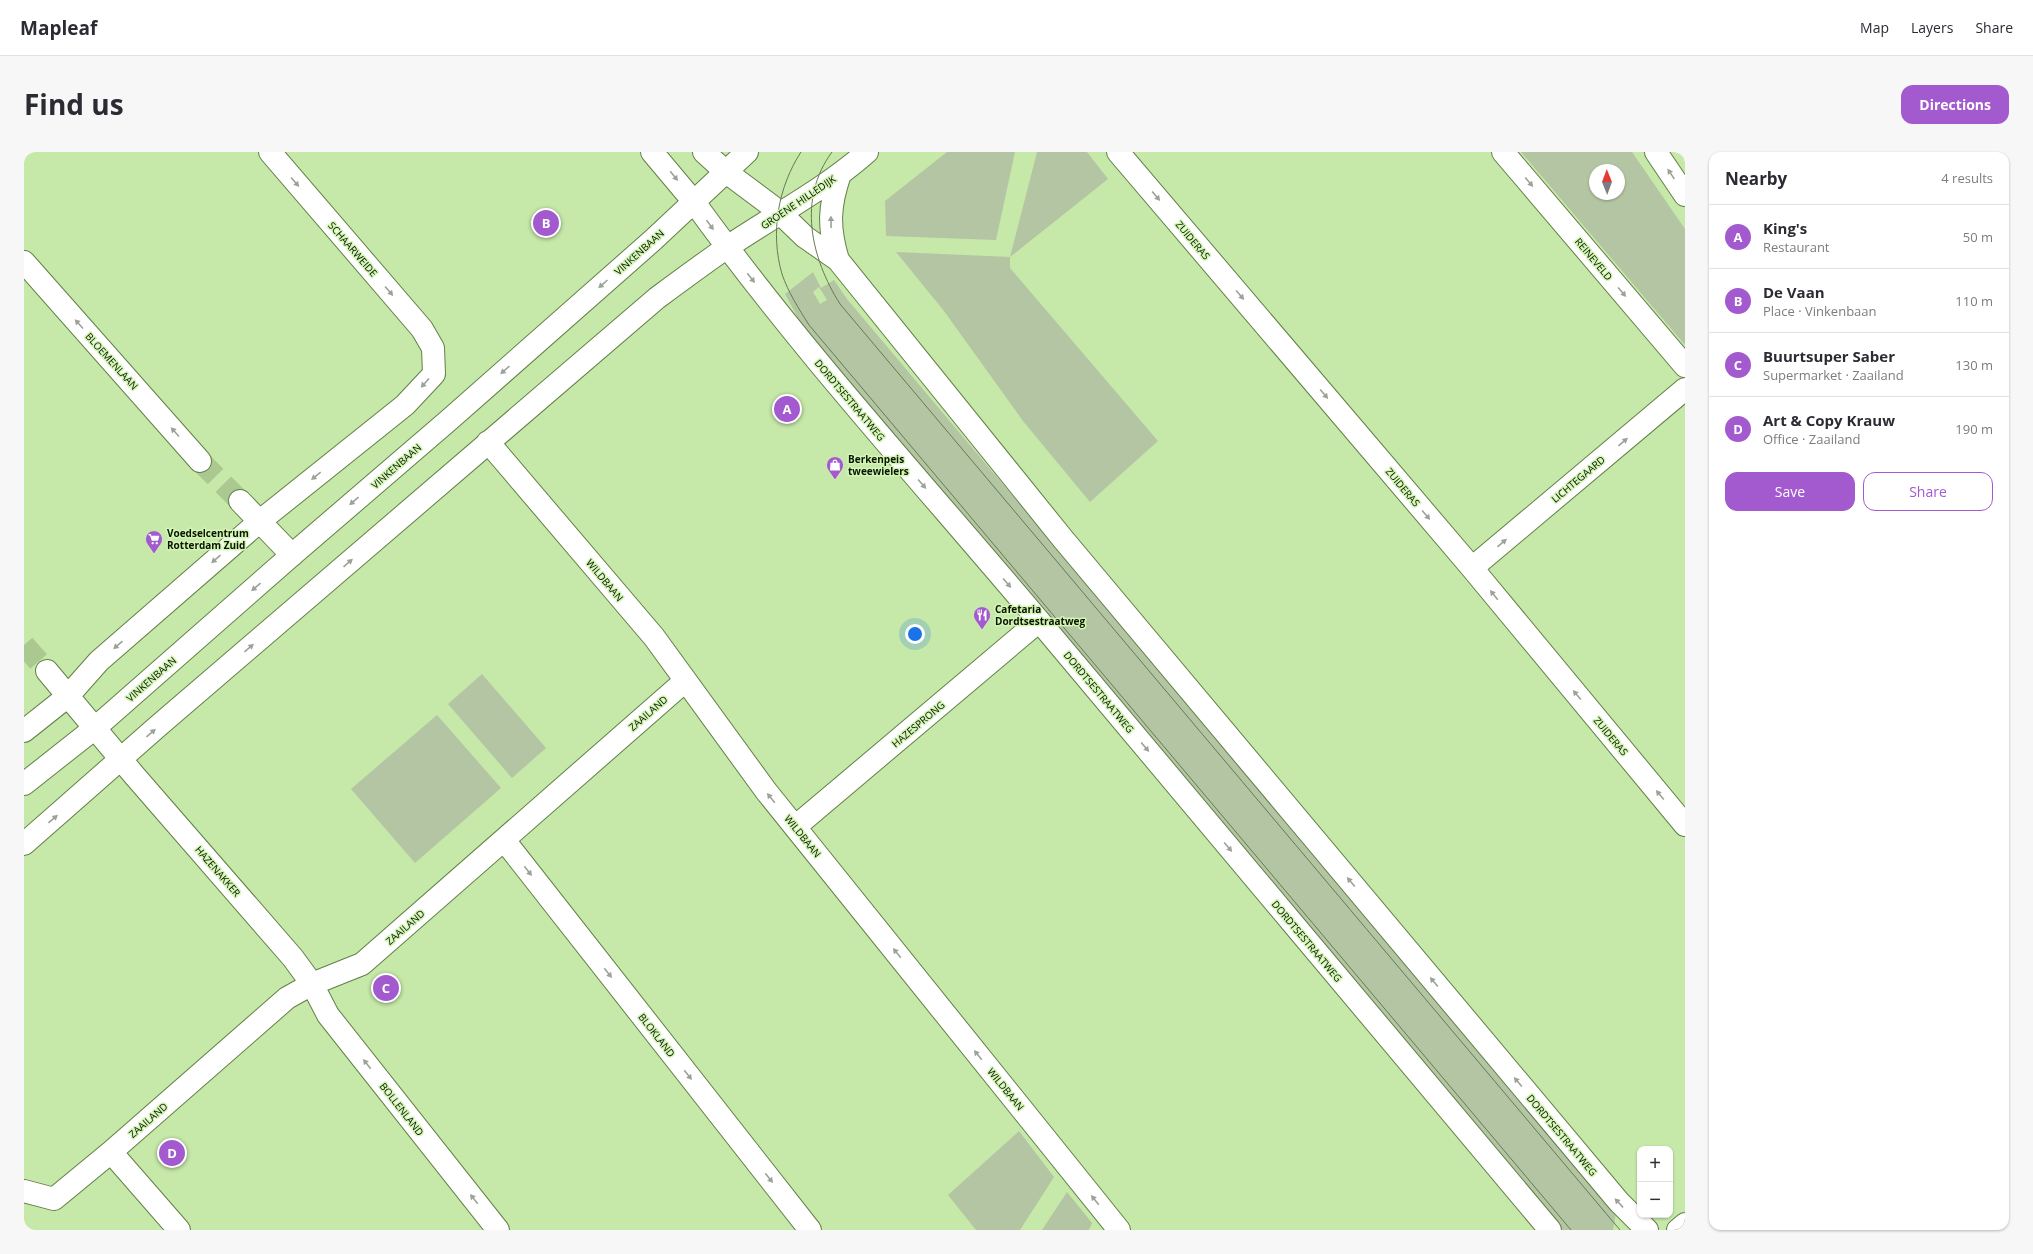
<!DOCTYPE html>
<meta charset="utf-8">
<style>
:root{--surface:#fff;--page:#f7f7f7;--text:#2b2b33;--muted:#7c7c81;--line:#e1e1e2;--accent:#a25ace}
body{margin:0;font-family:"Open Sans",sans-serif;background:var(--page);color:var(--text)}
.controls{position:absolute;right:12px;bottom:12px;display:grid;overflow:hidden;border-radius:8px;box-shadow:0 1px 3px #0004}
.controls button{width:36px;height:36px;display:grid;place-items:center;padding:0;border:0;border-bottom:1px solid var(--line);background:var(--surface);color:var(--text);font:20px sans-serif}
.compass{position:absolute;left:1565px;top:12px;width:36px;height:36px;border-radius:50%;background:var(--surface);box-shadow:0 1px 3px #0004;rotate:359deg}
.you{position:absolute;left:891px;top:482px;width:14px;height:14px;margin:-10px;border:3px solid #fff;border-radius:50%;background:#1a73e8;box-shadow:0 0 0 6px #1a73e833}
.badge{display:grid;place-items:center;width:26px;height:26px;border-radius:50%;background:var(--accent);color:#fff;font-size:13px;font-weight:700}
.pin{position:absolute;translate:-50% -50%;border:2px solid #fff;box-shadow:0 1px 4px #0006}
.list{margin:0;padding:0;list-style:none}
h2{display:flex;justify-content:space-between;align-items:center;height:52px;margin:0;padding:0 16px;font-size:17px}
h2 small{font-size:13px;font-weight:400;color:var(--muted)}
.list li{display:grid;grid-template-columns:26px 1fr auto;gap:12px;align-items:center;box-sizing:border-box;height:64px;padding:0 16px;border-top:1px solid var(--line)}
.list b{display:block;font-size:15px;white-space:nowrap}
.list p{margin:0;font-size:13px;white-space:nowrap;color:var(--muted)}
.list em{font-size:13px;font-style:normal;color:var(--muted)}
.actions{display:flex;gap:8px;padding:12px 16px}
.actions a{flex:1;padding:9px 0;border:1px solid var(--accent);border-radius:12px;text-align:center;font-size:14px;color:var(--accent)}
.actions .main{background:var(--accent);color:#fff}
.map{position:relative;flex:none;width:1661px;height:1078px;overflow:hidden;border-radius:12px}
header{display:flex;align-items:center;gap:24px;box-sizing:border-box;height:56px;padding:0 20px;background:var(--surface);border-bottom:1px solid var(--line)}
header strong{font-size:19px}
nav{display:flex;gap:22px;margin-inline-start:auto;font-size:14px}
.intro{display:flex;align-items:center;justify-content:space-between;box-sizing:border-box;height:96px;padding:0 24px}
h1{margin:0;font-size:28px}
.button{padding:10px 18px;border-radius:12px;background:var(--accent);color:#fff;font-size:14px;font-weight:700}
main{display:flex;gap:24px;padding:0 24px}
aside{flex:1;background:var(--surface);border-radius:12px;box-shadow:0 1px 3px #0004}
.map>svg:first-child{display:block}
.green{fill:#b3c5a3;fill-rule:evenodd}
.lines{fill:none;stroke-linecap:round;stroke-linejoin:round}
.minor-tunnel{stroke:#aac890;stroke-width:22;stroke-dasharray:22 11;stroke-linecap:butt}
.minor-casing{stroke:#628045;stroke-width:24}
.tertiary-casing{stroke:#628045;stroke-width:24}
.minor{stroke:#fff;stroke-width:22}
.tertiary{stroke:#fff;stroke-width:22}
.tram{stroke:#657b52;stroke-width:1}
.oneway{fill:#9da199}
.labels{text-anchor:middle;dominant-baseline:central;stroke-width:3;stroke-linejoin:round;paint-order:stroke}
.street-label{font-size:10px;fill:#0a1501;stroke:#d3f5b6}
.poi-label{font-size:10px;font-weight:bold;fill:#0a1501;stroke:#d3f5b6;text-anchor:start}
</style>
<header>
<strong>Mapleaf</strong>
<nav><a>Map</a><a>Layers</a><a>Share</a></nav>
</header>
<div class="intro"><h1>Find us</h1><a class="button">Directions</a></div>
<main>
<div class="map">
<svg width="1661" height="1078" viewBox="0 0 1661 1078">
<rect width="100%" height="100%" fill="#c6e8a9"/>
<path class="green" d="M923,0H991L972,88L862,84L861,49Z
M1013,0H1063L1084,27L986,105V116L1134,289L1066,350L999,269L920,159L872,100L986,105Z
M1497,0H1608L1661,77V193ZM1571,18H1595V42H1571Z
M789,120L797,136L810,128L823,147L1592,1061L1589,1078H1535L802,202L774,166L761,142ZM795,135L803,148L796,152L789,140Z
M458,522L522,596L488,626L424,552Z
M413,563L477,636L391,711L327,637Z
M995,979L1030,1025L996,1078H952L924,1043Z
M1043,1040L1068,1071L1065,1078H1018Z"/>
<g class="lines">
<path class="minor-tunnel" d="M176,309L216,349
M0,493L23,519"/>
<g class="minor-casing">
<path id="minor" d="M628,0L670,50
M680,0L702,20
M1094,0L1448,416L1661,673
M1479,0L1661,214
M1632,0L1661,43
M0,110L176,309
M464,290L630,485L742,639L1095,1078
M216,349L268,403
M1448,416L1661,237
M23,519L110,623L269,806L288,832L304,863L474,1078
M0,579L44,544L75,509L236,369L381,253L410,222L409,196L398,177L246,0
M771,675L1015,469
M480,688L786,1078
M87,1000L263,846L288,832L338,812L661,529
M0,1039L30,1047L87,1000L155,1078
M1654,1078L1661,1072"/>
</g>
<g class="tertiary-casing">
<path id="tertiary" d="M702,20L753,58L781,85L814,108L1039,387L1595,1050L1623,1078
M670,50C776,197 899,331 1016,470C1187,672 1355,876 1526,1078
M814,108C804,75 805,54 816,22
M0,632L71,576L268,403L425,268L629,88L723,0
M0,692L133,575L633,146C656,129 679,112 702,96C749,64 800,38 843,0"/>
</g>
<use href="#minor" class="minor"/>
<use href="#tertiary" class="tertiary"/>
<path class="tram" d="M777,0C754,35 746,81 758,122C764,140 775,157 785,173L1547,1078
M808,0C773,47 787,106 816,152L1596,1078"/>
</g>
<defs><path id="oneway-solid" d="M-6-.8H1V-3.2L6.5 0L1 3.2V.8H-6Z"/></defs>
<g class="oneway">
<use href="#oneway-solid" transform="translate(1647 22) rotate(-124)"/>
<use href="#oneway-solid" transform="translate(650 24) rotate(51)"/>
<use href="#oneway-solid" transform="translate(271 30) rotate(49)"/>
<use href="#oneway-solid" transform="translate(1505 30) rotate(50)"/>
<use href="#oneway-solid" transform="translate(1132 44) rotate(50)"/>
<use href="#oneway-solid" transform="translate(807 70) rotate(-91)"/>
<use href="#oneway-solid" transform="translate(686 73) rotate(54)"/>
<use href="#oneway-solid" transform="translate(727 126) rotate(52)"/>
<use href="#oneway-solid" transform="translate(579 132) rotate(138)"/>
<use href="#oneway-solid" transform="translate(365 139) rotate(49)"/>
<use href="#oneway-solid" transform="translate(1598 140) rotate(50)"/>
<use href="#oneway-solid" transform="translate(1216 143) rotate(50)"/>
<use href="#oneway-solid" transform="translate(55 172) rotate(-132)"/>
<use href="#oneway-solid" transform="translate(481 218) rotate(138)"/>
<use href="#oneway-solid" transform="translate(401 231) rotate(132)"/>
<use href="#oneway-solid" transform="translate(1300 242) rotate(50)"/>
<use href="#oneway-solid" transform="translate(151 280) rotate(-132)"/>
<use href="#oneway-solid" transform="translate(1599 290) rotate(-40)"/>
<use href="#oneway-solid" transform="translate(292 324) rotate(141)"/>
<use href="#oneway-solid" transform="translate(898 332) rotate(49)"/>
<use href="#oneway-solid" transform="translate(330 349) rotate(139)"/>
<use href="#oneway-solid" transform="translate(1402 363) rotate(50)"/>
<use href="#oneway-solid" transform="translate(1478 391) rotate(-40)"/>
<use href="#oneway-solid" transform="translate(192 407) rotate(139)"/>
<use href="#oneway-solid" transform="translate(324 411) rotate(-41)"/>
<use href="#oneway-solid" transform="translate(983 431) rotate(49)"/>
<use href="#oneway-solid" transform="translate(232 435) rotate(139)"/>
<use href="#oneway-solid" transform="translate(1470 443) rotate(-129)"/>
<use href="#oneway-solid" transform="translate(94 493) rotate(139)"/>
<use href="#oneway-solid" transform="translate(225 496) rotate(-41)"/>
<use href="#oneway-solid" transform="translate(1553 543) rotate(-130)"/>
<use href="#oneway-solid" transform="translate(127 581) rotate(-41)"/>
<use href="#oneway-solid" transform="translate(1121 595) rotate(50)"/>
<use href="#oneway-solid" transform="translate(1636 643) rotate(-130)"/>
<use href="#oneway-solid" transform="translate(747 646) rotate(-129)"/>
<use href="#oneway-solid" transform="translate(29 667) rotate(-41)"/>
<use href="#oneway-solid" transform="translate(1204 695) rotate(50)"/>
<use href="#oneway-solid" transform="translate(504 719) rotate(52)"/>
<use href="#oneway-solid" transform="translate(1327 730) rotate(-130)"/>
<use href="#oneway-solid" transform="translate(873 801) rotate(-129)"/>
<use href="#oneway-solid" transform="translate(584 821) rotate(52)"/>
<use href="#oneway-solid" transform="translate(1410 830) rotate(-130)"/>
<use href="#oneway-solid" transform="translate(954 903) rotate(-129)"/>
<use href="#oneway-solid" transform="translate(343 912) rotate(-128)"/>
<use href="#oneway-solid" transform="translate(664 923) rotate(52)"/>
<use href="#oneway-solid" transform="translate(1494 930) rotate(-130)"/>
<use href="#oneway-solid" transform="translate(745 1026) rotate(52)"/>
<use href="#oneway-solid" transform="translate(450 1047) rotate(-128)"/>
<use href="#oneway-solid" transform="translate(1071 1048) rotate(-129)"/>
<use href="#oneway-solid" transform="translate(1595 1051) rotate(-133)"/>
</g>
<defs>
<g id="shop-pin" transform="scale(0.9)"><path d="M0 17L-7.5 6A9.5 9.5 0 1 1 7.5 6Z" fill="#a25ace" stroke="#d3f5b6"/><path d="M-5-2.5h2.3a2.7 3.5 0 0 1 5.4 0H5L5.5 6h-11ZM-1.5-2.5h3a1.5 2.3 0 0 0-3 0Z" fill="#fff"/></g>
<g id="supermarket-pin" transform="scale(0.9)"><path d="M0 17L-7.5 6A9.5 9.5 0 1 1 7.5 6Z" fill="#a25ace" stroke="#d3f5b6"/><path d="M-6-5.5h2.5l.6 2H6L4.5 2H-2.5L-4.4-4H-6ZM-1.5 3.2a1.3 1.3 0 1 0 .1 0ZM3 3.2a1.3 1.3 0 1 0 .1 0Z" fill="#fff"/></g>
<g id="restaurant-pin" transform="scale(0.9)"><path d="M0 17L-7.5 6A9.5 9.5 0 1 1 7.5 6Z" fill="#a25ace" stroke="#d3f5b6"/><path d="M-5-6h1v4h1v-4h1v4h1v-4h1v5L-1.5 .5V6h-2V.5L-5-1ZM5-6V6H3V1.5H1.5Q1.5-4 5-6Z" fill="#fff"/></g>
</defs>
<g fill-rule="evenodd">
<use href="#shop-pin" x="811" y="313"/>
<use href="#supermarket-pin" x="130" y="387"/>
<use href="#restaurant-pin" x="958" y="463"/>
</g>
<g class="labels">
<g class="street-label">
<text transform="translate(774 50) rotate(-34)">GROENE HILLEDIJK</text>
<text transform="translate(1169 88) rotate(50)">ZUIDERAS</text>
<text transform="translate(329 97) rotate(49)">SCHAARWEIDE</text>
<text transform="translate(615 100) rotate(-42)">VINKENBAAN</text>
<text transform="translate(1570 107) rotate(50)">REINEVELD</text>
<text transform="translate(88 209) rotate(48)">BLOEMENLAAN</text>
<text transform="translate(826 248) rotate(50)">DORDTSESTRAATWEG</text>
<text transform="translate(372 314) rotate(-41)">VINKENBAAN</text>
<text transform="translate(1554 327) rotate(-40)">LICHTEGAARD</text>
<text transform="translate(1379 335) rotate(50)">ZUIDERAS</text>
<text transform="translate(581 428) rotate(50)">WILDBAAN</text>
<text transform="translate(127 527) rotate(-41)">VINKENBAAN</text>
<text transform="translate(1075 540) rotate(50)">DORDTSESTRAATWEG</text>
<text transform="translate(624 561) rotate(-41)">ZAAILAND</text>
<text transform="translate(894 572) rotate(-40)">HAZESPRONG</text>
<text transform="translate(1587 584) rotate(50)">ZUIDERAS</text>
<text transform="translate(779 684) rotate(51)">WILDBAAN</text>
<text transform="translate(194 719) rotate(49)">HAZENAKKER</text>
<text transform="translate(381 775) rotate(-41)">ZAAILAND</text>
<text transform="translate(1283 789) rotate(50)">DORDTSESTRAATWEG</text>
<text transform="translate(633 883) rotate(52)">BLOKLAND</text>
<text transform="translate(982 937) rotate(51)">WILDBAAN</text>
<text transform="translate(378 957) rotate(52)">BOLLENLAND</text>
<text transform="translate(124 968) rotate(-41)">ZAAILAND</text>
<text transform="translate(1538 983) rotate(50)">DORDTSESTRAATWEG</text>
</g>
<g class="poi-label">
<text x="824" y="307">Berkenpeis<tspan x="824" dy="12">tweewielers</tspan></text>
<text x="143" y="381">Voedselcentrum<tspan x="143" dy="12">Rotterdam Zuid</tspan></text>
<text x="971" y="457">Cafetaria<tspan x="971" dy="12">Dordtsestraatweg</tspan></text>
</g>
</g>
</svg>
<div class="controls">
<button>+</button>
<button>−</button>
</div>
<svg class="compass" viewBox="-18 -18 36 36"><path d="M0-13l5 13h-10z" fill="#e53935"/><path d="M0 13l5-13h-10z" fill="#7c7c81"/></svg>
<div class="you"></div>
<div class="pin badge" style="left:763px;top:257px">A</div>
<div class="pin badge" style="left:522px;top:71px">B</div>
<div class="pin badge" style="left:362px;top:836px">C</div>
<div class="pin badge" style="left:148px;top:1001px">D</div>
</div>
<aside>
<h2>Nearby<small>4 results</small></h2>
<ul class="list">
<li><span class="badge">A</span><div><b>King's</b><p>Restaurant</p></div><em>50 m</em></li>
<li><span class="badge">B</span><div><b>De Vaan</b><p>Place · Vinkenbaan</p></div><em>110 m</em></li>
<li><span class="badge">C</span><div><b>Buurtsuper Saber</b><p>Supermarket · Zaailand</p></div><em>130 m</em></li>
<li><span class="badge">D</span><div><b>Art &amp; Copy Krauw</b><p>Office · Zaailand</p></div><em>190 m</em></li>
</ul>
<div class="actions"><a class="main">Save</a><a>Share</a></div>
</aside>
</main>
